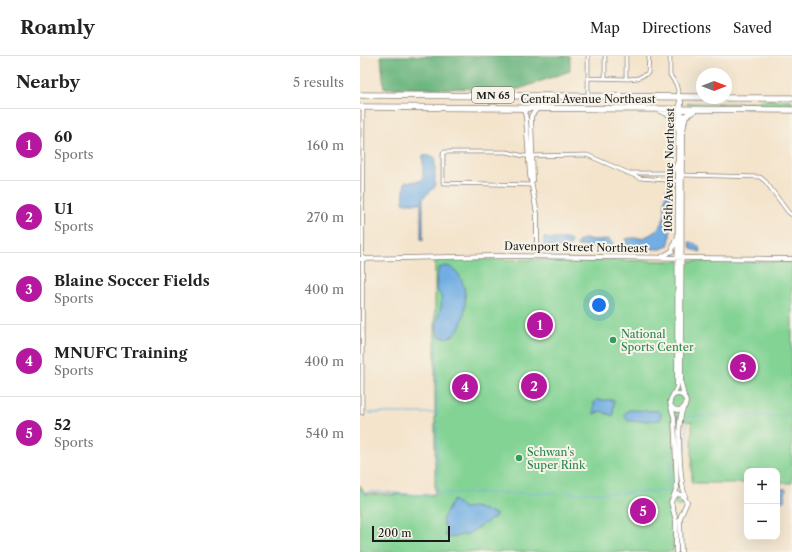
<!DOCTYPE html>
<meta charset="utf-8">
<style>
:root{--surface:#fff;--page:#f6f6f6;--text:#222;--muted:#767676;--line:#e0e0e0;--accent:#b5179e}
body{margin:0;font-family:"Libre Caslon Text",serif;background:var(--page);color:var(--text)}
.controls{position:absolute;right:12px;bottom:12px;display:grid;overflow:hidden;border-radius:8px;box-shadow:0 4px 16px #0002}
.controls button{width:36px;height:36px;display:grid;place-items:center;padding:0;border:0;border-bottom:1px solid var(--line);background:var(--surface);color:var(--text);font:20px sans-serif}
.compass{position:absolute;left:336px;top:12px;width:36px;height:36px;border-radius:50%;background:var(--surface);box-shadow:0 4px 16px #0002;rotate:90deg}
.scale{position:absolute;left:12px;bottom:10px;width:78px;box-sizing:border-box;padding-left:4px;border:2px solid #1c1c1c;border-top:0;font-size:11px;line-height:14px;white-space:nowrap;color:#1c1c1c;-webkit-text-stroke:3px #f7f3e8;paint-order:stroke}
.you{position:absolute;left:239px;top:249px;width:14px;height:14px;margin:-10px;border:3px solid #fff;border-radius:50%;background:#1a73e8;box-shadow:0 0 0 6px #1a73e833}
.badge{display:grid;place-items:center;width:26px;height:26px;border-radius:50%;background:var(--accent);color:#fff;font-size:13px;font-weight:700}
.pin{position:absolute;translate:-50% -50%;border:2px solid #fff;box-shadow:0 1px 4px #0006}
.list{margin:0;padding:0;list-style:none}
h2{display:flex;justify-content:space-between;align-items:center;height:52px;margin:0;padding:0 16px;font-size:17px}
h2 small{font-size:13px;font-weight:400;color:var(--muted)}
.list li{display:grid;grid-template-columns:26px 1fr auto;gap:12px;align-items:center;box-sizing:border-box;height:72px;padding:0 16px;border-top:1px solid var(--line)}
.list b{display:block;font-size:15px;white-space:nowrap}
.list p{margin:0;font-size:13px;white-space:nowrap;color:var(--muted)}
.list em{font-size:13px;font-style:normal;color:var(--muted)}
.map{position:relative;flex:none;width:432px;height:496px;overflow:hidden}
header{display:flex;align-items:center;gap:24px;box-sizing:border-box;height:56px;padding:0 20px;background:var(--surface);border-bottom:1px solid var(--line)}
header strong{font-size:19px}
nav{display:flex;gap:22px;margin-inline-start:auto;font-size:14px}
main{display:flex}
aside{flex:1;background:var(--surface)}
.map>svg:first-child{display:block}
.green{fill:#83d394;stroke:#507858}
.forest{fill:#6ab57e;stroke:#43684d}
.water{fill:#72aee3;stroke:#476580}
.lines{fill:none;stroke-linecap:round;stroke-linejoin:round}
.stream{stroke:#72aee3;stroke-width:1}
.street-casing{stroke:#888074;stroke-width:4.5}
.secondary-casing{stroke:#888074;stroke-width:5.5}
.highway-casing{stroke:#888074;stroke-width:7}
.street{stroke:#fff;stroke-width:3}
.secondary{stroke:#fff;stroke-width:4}
.highway{stroke:#fff;stroke-width:5.5}
.leisure-dot{fill:#2e9e5b;stroke:#f7f3e8;stroke-width:1.5}
.labels{text-anchor:middle;dominant-baseline:central;stroke-width:4;stroke-linejoin:round;paint-order:stroke}
.shield{fill:#f7f3e8;stroke:#5e5c59;stroke-width:1}
.shield-label{font-size:10px;font-weight:bold;fill:#1c1c1c}
.street-label{font-size:11px;fill:#1c1c1c;stroke:#f7f3e8}
.leisure-label{font-size:11px;fill:#27864d;stroke:#f7f3e8;text-anchor:start}
</style>
<header>
<strong>Roamly</strong>
<nav><a>Map</a><a>Directions</a><a>Saved</a></nav>
</header>
<main>
<aside>
<h2>Nearby<small>5 results</small></h2>
<ul class="list">
<li><span class="badge">1</span><div><b>60</b><p>Sports</p></div><em>160 m</em></li>
<li><span class="badge">2</span><div><b>U1</b><p>Sports</p></div><em>270 m</em></li>
<li><span class="badge">3</span><div><b>Blaine Soccer Fields</b><p>Sports</p></div><em>400 m</em></li>
<li><span class="badge">4</span><div><b>MNUFC Training</b><p>Sports</p></div><em>400 m</em></li>
<li><span class="badge">5</span><div><b>52</b><p>Sports</p></div><em>540 m</em></li>
</ul>
</aside>
<div class="map">
<svg width="432" height="496" viewBox="0 0 432 496">
<rect width="100%" height="100%" fill="#f7f3e8"/>
<filter id="ink" filterUnits="userSpaceOnUse"><feTurbulence type="fractalNoise" baseFrequency=".025" numOctaves="2"/><feDisplacementMap in="SourceGraphic" scale="8" xChannelSelector="R" yChannelSelector="G"/><feConvolveMatrix kernelMatrix="1 2 1 2 8 2 1 2 1" color-interpolation-filters="sRGB"/></filter>
<filter id="wash" filterUnits="userSpaceOnUse"><feTurbulence type="fractalNoise" baseFrequency=".012" numOctaves="4" result="noise"/><feDisplacementMap in="SourceGraphic" scale="16" xChannelSelector="R" yChannelSelector="G"/><feGaussianBlur stdDeviation="0.9" result="paint"/><feColorMatrix in="noise" values="0 0 0 0 0 0 0 0 0 0 0 0 0 0 0 0 0 1.4 0 .05"/><feComposite in="paint" operator="in"/></filter>
<g filter="url(#wash)">
<rect width="100%" height="100%" fill="#f4e4cc"/>
<path class="green" d="M401,44H432V52L334,51L327,48V47H395Z
M88,203L432,206V427H417V415H387V427H332V366L318,364L319,430L317,363L312,362L315,374L316,417L315,429L308,446L314,464L313,496H0V429L5,438L75,439V205Z
M314.5 446a4.5 4.5 0 1 1 9 0a4.5 4.5 0 1 1-9 0Z"/>
<path class="forest" d="M21,0H210V15L159,33L24,32Z"/>
<path class="water" d="M63,99L75,101V131L63,142V185L61,184V147H43L45,126L60,125L63,122Z
M307,132L311,135L310,183L308,190L301,193L267,192L266,183C272,181 279,183 285,181C313,169 301,153 307,132Z
M184,181C192,186 203,180 211,185V189L208,192H183Z
M223,183L239,184L249,183L253,188L252,192L217,190V187Z
M329,186C337,187 338,189 341,196L331,193Z
M86,210C118,216 107,297 78,279C73,263 84,253 81,241C81,239 79,238 78,236C75,228 77,220 79,212Z
M236,344H254L253,360L241,355L234,358V346Z
M268,354L299,355L301,358L300,364L288,365H268L264,359Z
M417,432L426,433L424,445L417,446Z
M93,444L104,452L114,451L136,458L135,461L108,478L88,482L85,479L86,473L82,464Z"/>
<g class="lines">
<path class="stream" d="M9,357H76
M77,360V291L80,279
M77,365L78,437H196
M326,394L328,360H432
M207,437H256
M261,437L308,435L310,430V394H312
M0,438C20,431 55,443 77,437"/>
</g>
</g>
<g filter="url(#ink)">
<g class="lines">
<g class="street-casing">
<path id="street" d="M310,0V19L316,28L320,42
M228,22L268,23L278,22L288,17L289,0
M245,22V0
M266,23V0
M228,40V0
M267,117H311L314,114L317,106
M322,119L400,121L406,126L428,156L432,159
M172,129L83,127V98L84,96H147L164,100L227,99L280,122L318,125
M2,357L3,51"/>
</g>
<g class="secondary-casing">
<path id="secondary" d="M321,45L322,64
M161,52L165,56L166,62L170,119L177,158V200
M322,75L321,327L324,340
M173,124L171,60L177,53
M303,200L312,195L315,185
M0,203L134,200L432,203
M310 346a8 8 0 1 1 16 0a8 8 0 1 1-16 0Z
M312,341L317,331L318,89L320,42
M311,351L314,361L317,432L311,446L316,465V496
M323,353C316,367 320,425 325,440
M314,441L317,438L322,439L327,446L320,462L321,496"/>
</g>
<g class="highway-casing">
<path id="highway" d="M0,39L342,41
M366,42H432
M0,51L432,54
M301,55L312,59L318,72
M322,76L325,60L335,54"/>
</g>
<use href="#street" class="street"/>
<use href="#secondary" class="secondary"/>
<use href="#highway" class="highway"/>
</g>
</g>
<g class="leisure-dot">
<circle cx="253" cy="284" r="4"/>
<circle cx="159" cy="402" r="4"/>
</g>
<g class="labels">
<rect class="shield" x="112" y="31" width="42" height="16" rx="3"/>
<g class="shield-label">
<text x="133" y="39">MN 65</text>
</g>
<g class="street-label">
<text x="228" y="43">Central Avenue Northeast</text>
<text transform="translate(309 114) rotate(-89)">105th Avenue Northeast</text>
<text transform="translate(216 191) rotate(1)">Davenport Street Northeast</text>
</g>
<g class="leisure-label">
<text x="261" y="278">National<tspan x="261" dy="13">Sports Center</tspan></text>
<text x="167" y="396">Schwan's<tspan x="167" dy="13">Super Rink</tspan></text>
</g>
</g>
</svg>
<div class="controls">
<button>+</button>
<button>−</button>
</div>
<svg class="compass" viewBox="-18 -18 36 36"><path d="M0-13l5 13h-10z" fill="#e53935"/><path d="M0 13l5-13h-10z" fill="#767676"/></svg>
<div class="scale">200 m</div>
<div class="you"></div>
<div class="pin badge" style="left:180px;top:269px">1</div>
<div class="pin badge" style="left:174px;top:330px">2</div>
<div class="pin badge" style="left:383px;top:311px">3</div>
<div class="pin badge" style="left:105px;top:331px">4</div>
<div class="pin badge" style="left:283px;top:455px">5</div>
</div>
</main>
